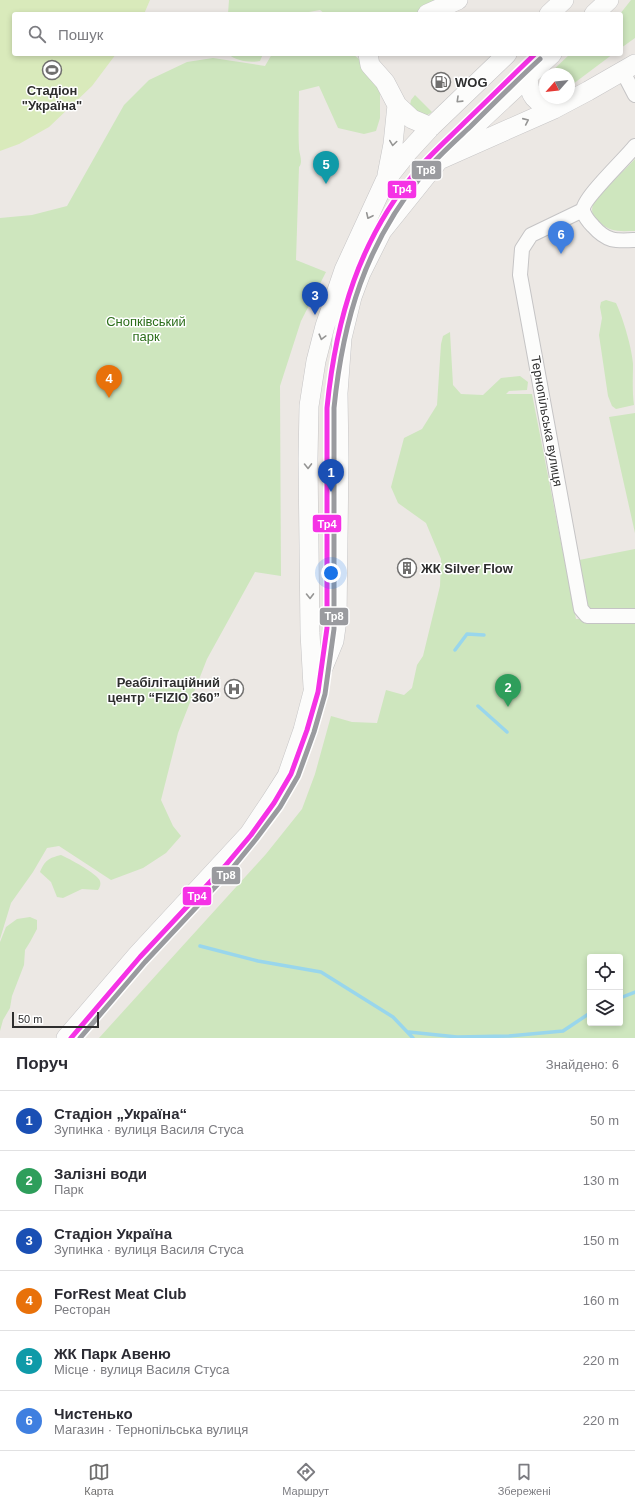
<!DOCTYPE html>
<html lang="uk">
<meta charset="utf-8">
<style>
:root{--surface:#fff;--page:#f2f2f3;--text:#2b2b33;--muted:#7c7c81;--line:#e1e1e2;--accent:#706f6e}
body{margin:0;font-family:Helvetica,sans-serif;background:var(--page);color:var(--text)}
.controls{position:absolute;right:12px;bottom:12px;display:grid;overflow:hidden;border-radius:4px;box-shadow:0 2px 6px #0003}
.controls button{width:36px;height:36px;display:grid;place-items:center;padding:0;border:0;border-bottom:1px solid var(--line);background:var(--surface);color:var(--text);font:20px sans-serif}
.compass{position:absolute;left:539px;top:68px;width:36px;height:36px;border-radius:50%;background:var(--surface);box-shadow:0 2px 6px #0003;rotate:243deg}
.scale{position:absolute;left:12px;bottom:10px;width:87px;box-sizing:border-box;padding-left:4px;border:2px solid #2e2e2e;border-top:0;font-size:11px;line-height:14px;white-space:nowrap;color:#2e2e2e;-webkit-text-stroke:3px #fff;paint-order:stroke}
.you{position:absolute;left:331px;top:573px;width:14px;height:14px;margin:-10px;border:3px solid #fff;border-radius:50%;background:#1a73e8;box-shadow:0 0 0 6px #1a73e833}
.badge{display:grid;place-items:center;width:26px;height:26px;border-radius:50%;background:var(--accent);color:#fff;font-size:13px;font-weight:700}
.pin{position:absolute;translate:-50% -33px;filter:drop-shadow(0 1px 2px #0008)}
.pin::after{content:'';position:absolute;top:21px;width:14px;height:12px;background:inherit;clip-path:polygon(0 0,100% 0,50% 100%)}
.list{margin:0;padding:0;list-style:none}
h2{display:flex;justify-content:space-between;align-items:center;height:52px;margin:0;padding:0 16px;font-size:17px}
h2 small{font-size:13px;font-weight:400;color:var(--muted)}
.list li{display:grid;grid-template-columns:26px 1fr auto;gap:12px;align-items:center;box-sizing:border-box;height:60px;padding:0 16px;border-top:1px solid var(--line)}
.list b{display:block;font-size:15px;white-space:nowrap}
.list p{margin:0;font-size:13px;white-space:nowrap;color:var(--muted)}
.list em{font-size:13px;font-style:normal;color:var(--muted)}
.icon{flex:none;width:22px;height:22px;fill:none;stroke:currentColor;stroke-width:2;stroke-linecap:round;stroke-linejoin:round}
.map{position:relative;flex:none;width:635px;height:1038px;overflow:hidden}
.search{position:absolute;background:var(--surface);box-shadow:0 2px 6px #0003;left:12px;right:12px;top:12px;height:44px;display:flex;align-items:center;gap:10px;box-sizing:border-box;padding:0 14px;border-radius:4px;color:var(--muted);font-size:15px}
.sheet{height:412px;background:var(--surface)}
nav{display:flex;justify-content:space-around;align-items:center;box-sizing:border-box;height:56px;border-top:1px solid var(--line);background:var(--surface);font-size:11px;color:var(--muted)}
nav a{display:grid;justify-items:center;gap:2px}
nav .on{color:var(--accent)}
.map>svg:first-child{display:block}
.green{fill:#cee6be;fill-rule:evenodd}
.pitch{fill:#d9eabb}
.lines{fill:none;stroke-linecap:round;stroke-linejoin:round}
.stream{stroke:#99d6ec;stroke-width:3.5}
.street-casing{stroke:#c5c4c5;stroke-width:16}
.secondary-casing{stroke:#c5c4c5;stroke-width:20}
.street{stroke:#fcfcfb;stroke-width:14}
.secondary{stroke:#fcfcfb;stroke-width:19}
.tram-1-casing{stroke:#fff;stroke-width:8}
.tram-2-casing{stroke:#fff;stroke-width:8}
.tram-1{stroke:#f532e5;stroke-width:5}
.tram-2{stroke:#9a9b9f;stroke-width:5}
.oneway{stroke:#959594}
.labels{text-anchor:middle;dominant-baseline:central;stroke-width:3;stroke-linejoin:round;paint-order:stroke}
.poi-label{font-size:13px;font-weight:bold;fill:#2e2e2e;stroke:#fff;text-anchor:start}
.park-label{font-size:13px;fill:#2c6e1b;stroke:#fff}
.street-label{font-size:13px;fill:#2e2e2e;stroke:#fff}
.line-badge{stroke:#fff;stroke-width:1.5}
.badge-label{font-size:11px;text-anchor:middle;font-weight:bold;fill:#fff}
</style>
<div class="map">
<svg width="635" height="1038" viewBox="0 0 635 1038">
<rect width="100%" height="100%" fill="#ece8e4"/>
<path class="green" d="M229,0H445L415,14H325L320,10L298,14H228Z
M631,0H635V38L621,48L620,14Z
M228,54H263L260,61C250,63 236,61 228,54Z
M272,54H353L368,67L380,86V118L376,131L364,134L338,128L319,86L299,91C299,110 298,130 299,149C300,156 303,162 299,167L296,260L326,272L301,321L280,386L281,576L255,572L207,659L178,733L161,800L173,826L181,836L166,853L143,868L111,880L59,846L47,848L33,872L11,903L0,939V218L32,215L67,206L124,105L149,80L187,62L213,58L265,66Z
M570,54H613L569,87V74H549Z
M415,95L432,112L423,118L410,105L411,100Z
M635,159V231C619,231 611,233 598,221C591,215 591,210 594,201Z
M606,300L616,303C623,318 632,348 633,364C633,379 632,389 634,405L616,409L612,406L608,396L599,335L602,318L600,307L601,302Z
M450,332L453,385L461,394L483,395L501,378L520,376L528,382L527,390L509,391L506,394H532L576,619L635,620V1038H99L266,854L302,809L315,774L331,716L352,722L377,723L386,690L404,695L412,688L417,665L423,656L440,586L441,559L426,523L398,503L391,487L404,438L422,429L437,405L441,344L443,336ZM590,957H620V1023H590Z
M635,413V533L609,417Z
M635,549V608L588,609L579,560Z
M61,855C68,858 98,874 100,881C101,884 100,887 98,890L82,889L63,898L57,897L51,882L40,872C45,860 49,858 61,855Z
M30,917L37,920V929L30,942L25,950L24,965L12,996L10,1008L3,1020L0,1031V942L6,927L17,919Z"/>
<path class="pitch" d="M0,0H150L144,14H14V54H116L92,86L49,127L19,144L0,151Z"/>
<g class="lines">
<path class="stream" d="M455,650L467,634L484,635
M478,706L507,732
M200,946L258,961L321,972L393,1017L413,1038
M620,998L635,992
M409,1032L457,1037L509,1036L563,1031L590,1013"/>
<g class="street-casing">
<path id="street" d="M623,72L635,95
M635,146C626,158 581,200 583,211C585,217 589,222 593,226C607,242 616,241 635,240
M583,210L531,235L522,249L520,275L581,609L587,616H635"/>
</g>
<g class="secondary-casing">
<path id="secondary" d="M427,14L458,0
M549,14L564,0
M594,14L609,0
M368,54L370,65L385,82L397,105L393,144L387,175
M528,76C529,97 535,102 554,109
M397,105L412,119L431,127
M448,151L552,54
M313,687L310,633L308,459L309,406L316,361L325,326L344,270L385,181L408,152L431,127L507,54
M66,1038L138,954L249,834L271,801L287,776L303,730L313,692L334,641L337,620L339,459L338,393L342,338L352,297L361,273L382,231L439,160L554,109L588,91L635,64"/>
</g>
<use href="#street" class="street"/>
<use href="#secondary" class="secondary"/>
<g class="tram-1-casing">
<path id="tram-1" d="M71,1038L140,957L225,866L251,835L274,803L291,774L307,730L318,692L327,628V408C336,318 359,239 418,169C433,152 450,137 465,122C489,99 512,76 535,54"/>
</g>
<g class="tram-2-casing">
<path id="tram-2" d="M80,1038L145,962L230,871L256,839L280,807L298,776L314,732L325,694L334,629V408C343,319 365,245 423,174C437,157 454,142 470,127C493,104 516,81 540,59"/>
</g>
<use href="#tram-1" class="tram-1"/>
<use href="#tram-2" class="tram-2"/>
</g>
<defs><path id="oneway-chevron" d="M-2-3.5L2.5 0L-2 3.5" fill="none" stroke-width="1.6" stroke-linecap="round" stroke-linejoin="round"/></defs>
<g class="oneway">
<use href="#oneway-chevron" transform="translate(459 100) rotate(136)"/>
<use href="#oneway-chevron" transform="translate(526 121) rotate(-24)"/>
<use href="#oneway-chevron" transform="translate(393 143) rotate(98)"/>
<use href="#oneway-chevron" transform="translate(369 216) rotate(115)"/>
<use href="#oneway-chevron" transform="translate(322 337) rotate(105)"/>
<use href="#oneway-chevron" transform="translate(308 466) rotate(89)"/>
<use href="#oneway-chevron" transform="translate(310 596) rotate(89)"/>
</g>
<defs>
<g id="stadium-ring" transform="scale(1)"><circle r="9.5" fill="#fff" stroke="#706f6e" stroke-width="1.5"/><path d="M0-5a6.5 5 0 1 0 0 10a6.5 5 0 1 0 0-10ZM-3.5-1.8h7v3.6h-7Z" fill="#706f6e"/></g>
<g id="fuel-ring" transform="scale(1)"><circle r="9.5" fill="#fff" stroke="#706f6e" stroke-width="1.5"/><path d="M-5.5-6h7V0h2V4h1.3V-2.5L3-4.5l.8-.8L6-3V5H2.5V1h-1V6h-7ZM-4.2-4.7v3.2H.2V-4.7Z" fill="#706f6e"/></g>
<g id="building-ring" transform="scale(1)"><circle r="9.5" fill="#fff" stroke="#706f6e" stroke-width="1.5"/><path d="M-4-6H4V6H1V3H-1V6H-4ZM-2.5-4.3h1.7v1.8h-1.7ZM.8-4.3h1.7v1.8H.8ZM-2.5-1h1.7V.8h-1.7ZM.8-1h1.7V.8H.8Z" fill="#706f6e"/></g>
<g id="hospital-ring" transform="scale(1)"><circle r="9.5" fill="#fff" stroke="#706f6e" stroke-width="1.5"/><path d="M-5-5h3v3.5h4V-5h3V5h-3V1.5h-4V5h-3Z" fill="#706f6e"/></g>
</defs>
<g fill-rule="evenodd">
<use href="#stadium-ring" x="52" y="70"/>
<use href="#fuel-ring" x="441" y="82"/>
<use href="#building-ring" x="407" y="568"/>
<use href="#hospital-ring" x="234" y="689"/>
</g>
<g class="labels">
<g class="poi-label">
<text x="455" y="82">WOG</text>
<text x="52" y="90" text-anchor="middle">Стадіон<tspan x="52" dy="15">"Україна"</tspan></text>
<text x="421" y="568">ЖК Silver Flow</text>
<text x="220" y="682" text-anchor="end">Реабілітаційний<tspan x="220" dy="15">центр “FIZIO 360”</tspan></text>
</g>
<g class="park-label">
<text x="146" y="321">Снопківський<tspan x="146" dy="15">парк</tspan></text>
</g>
<g class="street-label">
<text transform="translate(547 421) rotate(80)">Тернопільська вулиця</text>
</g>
</g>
<g class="line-badge">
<rect x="411" y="160" width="31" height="20" rx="4" fill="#9a9b9f"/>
<rect x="387" y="180" width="30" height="19" rx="4" fill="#f532e5"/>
<rect x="312" y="514" width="30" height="19" rx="4" fill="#f532e5"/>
<rect x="319" y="607" width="30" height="19" rx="4" fill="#9a9b9f"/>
<rect x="211" y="866" width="30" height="19" rx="4" fill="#9a9b9f"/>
<rect x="182" y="886" width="30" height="20" rx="4" fill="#f532e5"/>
</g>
<g class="badge-label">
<text x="426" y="174">Тр8</text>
<text x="402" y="193">Тр4</text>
<text x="327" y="528">Тр4</text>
<text x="334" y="620">Тр8</text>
<text x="226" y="879">Тр8</text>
<text x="197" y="900">Тр4</text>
</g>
</svg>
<div class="controls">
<button><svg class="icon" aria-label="locate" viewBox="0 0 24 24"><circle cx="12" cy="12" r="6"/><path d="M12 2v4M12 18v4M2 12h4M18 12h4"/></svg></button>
<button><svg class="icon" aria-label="layers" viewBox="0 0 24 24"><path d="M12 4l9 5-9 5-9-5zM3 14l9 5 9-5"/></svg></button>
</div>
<svg class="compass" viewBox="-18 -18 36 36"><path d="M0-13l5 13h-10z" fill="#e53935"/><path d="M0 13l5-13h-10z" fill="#7c7c81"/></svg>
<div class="scale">50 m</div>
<div class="you"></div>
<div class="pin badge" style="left:331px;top:492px;background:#1a4fb4">1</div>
<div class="pin badge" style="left:508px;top:707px;background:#2e9e5b">2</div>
<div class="pin badge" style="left:315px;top:315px;background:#1a4fb4">3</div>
<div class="pin badge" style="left:109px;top:398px;background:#e8710a">4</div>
<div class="pin badge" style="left:326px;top:184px;background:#0f9aa8">5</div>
<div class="pin badge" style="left:561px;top:254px;background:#3f7fe0">6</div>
<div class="search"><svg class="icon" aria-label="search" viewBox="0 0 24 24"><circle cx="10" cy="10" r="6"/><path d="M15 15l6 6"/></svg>Пошук</div>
</div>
<section class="sheet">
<h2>Поруч<small>Знайдено: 6</small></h2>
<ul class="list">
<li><span class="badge" style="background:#1a4fb4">1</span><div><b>Стадіон „Україна“</b><p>Зупинка · вулиця Василя Стуса</p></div><em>50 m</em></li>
<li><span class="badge" style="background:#2e9e5b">2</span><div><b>Залізні води</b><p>Парк</p></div><em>130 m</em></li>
<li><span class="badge" style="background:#1a4fb4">3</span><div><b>Стадіон Україна</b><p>Зупинка · вулиця Василя Стуса</p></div><em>150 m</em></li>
<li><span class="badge" style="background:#e8710a">4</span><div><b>ForRest Meat Club</b><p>Ресторан</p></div><em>160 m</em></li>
<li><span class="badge" style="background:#0f9aa8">5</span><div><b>ЖК Парк Авеню</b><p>Місце · вулиця Василя Стуса</p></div><em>220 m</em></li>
<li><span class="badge" style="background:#3f7fe0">6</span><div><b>Чистенько</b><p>Магазин · Тернопільська вулиця</p></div><em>220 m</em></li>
</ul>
</section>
<nav>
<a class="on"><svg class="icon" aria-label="map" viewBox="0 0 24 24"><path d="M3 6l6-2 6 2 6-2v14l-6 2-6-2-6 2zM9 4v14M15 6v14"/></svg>Карта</a>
<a><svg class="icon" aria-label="directions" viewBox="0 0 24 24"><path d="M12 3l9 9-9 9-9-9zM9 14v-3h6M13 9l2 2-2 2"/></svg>Маршрут</a>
<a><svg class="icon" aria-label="saved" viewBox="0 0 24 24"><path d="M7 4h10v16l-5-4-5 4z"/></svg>Збережені</a>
</nav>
